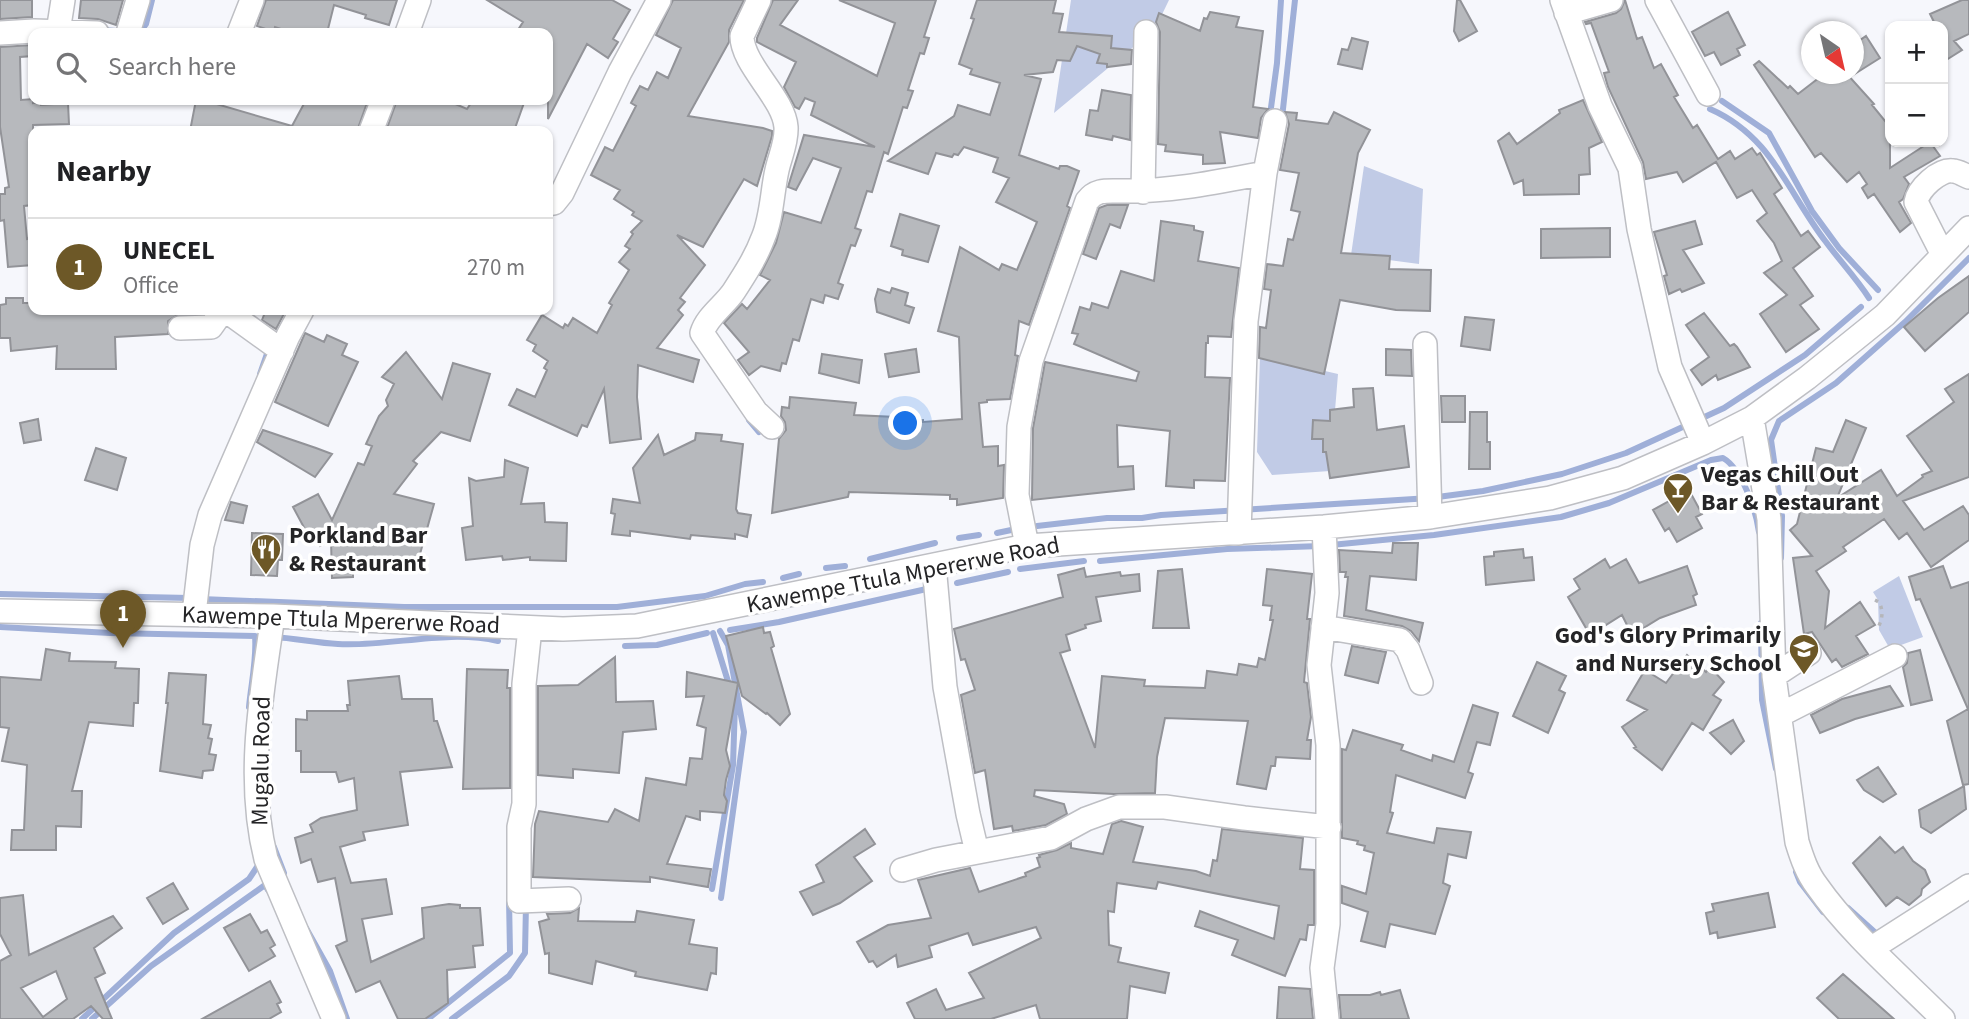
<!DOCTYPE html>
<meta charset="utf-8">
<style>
:root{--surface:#fff;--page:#f6f6f6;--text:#202124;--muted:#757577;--line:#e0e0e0;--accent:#6d5827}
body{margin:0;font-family:"Source Sans 3",sans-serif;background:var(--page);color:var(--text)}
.controls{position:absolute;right:21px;top:21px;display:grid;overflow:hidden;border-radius:14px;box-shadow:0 2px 5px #0004}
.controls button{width:63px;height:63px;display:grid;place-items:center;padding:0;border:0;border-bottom:2px solid var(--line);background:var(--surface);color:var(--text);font:35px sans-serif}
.compass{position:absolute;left:1801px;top:21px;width:63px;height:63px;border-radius:50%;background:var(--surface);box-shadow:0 2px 5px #0004;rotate:146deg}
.you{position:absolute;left:906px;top:424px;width:24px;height:24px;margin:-18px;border:5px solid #fff;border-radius:50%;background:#1a73e8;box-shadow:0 0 0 10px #1a73e833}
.badge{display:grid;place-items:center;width:46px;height:46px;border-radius:50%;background:var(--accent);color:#fff;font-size:23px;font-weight:700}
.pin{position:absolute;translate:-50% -58px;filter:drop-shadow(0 2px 4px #0008)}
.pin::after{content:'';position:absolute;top:37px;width:24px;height:21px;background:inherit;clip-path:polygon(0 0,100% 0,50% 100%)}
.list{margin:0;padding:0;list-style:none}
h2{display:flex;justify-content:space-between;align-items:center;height:91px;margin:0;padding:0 28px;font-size:30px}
h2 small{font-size:23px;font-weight:400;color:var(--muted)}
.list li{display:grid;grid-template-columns:46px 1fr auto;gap:21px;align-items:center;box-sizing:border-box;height:98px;padding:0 28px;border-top:2px solid var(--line)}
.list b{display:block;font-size:26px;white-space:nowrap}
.list p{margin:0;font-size:23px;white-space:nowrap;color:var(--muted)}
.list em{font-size:23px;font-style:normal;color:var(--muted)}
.icon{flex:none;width:38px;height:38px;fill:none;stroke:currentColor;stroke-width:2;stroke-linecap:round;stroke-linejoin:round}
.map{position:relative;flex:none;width:1969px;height:1019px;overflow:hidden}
.search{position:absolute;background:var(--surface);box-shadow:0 2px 5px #0004;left:28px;top:28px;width:525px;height:77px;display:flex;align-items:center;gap:18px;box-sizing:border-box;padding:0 24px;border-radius:14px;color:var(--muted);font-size:26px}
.panel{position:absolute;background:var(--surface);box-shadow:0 2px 5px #0004;left:28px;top:126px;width:525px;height:189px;border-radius:14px}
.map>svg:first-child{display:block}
.green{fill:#c1cbe6}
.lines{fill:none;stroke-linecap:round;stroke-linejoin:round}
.stream{stroke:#9fafd8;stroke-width:6}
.building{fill:#b7b9bd;stroke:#929398;stroke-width:2;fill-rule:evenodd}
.minor-casing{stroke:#bebfc4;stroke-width:26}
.path{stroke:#b5b6ba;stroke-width:3.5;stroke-dasharray:3.5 5;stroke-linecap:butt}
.minor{stroke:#fff;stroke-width:23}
.labels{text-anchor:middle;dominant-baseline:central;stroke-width:7;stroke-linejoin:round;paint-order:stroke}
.poi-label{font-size:24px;font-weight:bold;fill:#252527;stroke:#fff;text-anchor:start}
.street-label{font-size:24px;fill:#252527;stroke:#fff}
</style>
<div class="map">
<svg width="1969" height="1019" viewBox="0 0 1969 1019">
<rect width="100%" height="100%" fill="#f6f7fc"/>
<path class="green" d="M1071,0H1169L1155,29L1054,113Z
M1364,166L1423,189L1419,264L1351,255Z
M1260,356L1338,374L1330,471L1272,475L1257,452Z
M1899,576L1923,637L1890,649L1879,630L1878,600L1873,592Z"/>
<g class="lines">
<path class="stream" d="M101,30L148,33
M140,32L146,24L152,0
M1722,101L1769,133L1812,211L1839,248L1878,290
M1710,109C1772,136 1788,193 1826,242C1840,261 1856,278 1869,298
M1270,115L1277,63L1281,0
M1282,118L1295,0
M260,374L269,348
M749,420L759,432
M1037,526L1107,518H1142L1161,515L1430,498L1483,491L1562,474L1626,453L1724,408L1805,355L1861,307
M997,533L1016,529
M959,538L979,535
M1331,545L1434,535L1561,517L1609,503L1711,460L1723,458C1742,469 1756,510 1759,532
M1781,558L1782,516L1771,440L1779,421L1836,383L1905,322L1969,258
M870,559L935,543
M1100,561L1227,549L1321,546
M826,568L845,566
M1020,569L1084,561
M783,578L799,574
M957,583L1008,572
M0,594L190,598
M201,599L404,607H617L705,596L745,584L763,582
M1761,623L1762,700L1776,769
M0,627L110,633L255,636C257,659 251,684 249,707
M730,630L779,622L931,588
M720,631L728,645L744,732L721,898
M273,637C295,638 316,643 338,644C390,647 446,629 498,641
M625,646L657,645L707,633
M274,847L284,873
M1796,872L1800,882L1823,912
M712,889L733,765L735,704L713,633
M1848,908L1879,936L1882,935
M306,928L330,971L347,1019
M82,1019L174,933L249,879L259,864
M92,1019L151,966L265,885L268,890
M428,1019L510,953L509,899
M452,1019L509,976L525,953L526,904"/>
</g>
<path class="building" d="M0,0H32V17L0,19Z
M81,0H123L116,25L98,19L79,18Z
M266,0H397L389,25L365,18L366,15L334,5L327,33H293L275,27L274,32L257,26Z
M487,0H612L630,10L613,39L618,42L608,58L587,44L548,119V33H516L523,22Z
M673,0H744L729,30V42L688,116L763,128L772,131V136L757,186L744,179L703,247L677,235L705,265L680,298L685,302L678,310L683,315L657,348L699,360L693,382L638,365L637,397L641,439L610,443L604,389L587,427L582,425L577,436L509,405L517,389L535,397L547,370L544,368L548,361L533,351L536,345L527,340L542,315L563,328L565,324L568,326L573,318L597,333L612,305L609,303L629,270L619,262L630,249L625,246L633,234L631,232L642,221L632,215L634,212L614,199L620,190L591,175L605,147L613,151L636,106L631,103L640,86L648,90L657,72L668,78L681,48L656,35Z
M773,0H798L780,25L877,76L895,23L839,0H936L924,37L929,38L924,54L920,53L908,90L913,91L907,108L903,107L888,154L884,152L872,192L867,191L855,228L861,230L855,246L851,245L838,283L843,285L838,299L825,295L823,303L811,299L799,341L793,339L786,364L782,363L780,371L761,366L749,375L738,360L749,352L724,323L742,304L747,309L770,280L760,275L776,243L784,212L821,223L841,168L813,158L796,190L788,187L804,135L875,147L811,115L815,102L805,98L799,109L795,107L784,87L796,62L757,42V38Z
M977,0H1056L1053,13L1063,14L1059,32L1112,36L1111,48L1132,50L1131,64L1107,67V64L1097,63L1100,54L1077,46L1070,61L1057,60L1053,72L1024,75L1041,79L1019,155L1059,169L1060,166H1067L1079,171L1067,206L1070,208L1029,325L1019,321L1015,355L1018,356L1010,399L987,400V402L979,403L983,447L998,446V466L1004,465L1003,498L957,505V499H950V495L849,492L848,497L772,513L779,439L786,430L785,422L781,416L782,407L789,408L790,397L856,403L854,415L896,417L895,422L923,420V422L962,419L959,337L938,331L960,247L999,270L1002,264L1017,270L1037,222L996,202L1009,178L993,172L998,158L964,147L958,155L954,154L952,157L936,153L928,174L888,161L954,116L958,105L990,115L1000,83L970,74L972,69L959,64L974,19L971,18Z
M1457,0H1460L1477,31L1459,41L1454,31Z
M1625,0L1637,39L1642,37L1654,68L1661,64L1678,95L1674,97L1693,128L1697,125L1718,159L1730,151L1735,159L1752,148L1757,155L1760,153L1782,188L1774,194L1801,236L1808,231L1820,247L1793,268L1813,296L1800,305L1819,329L1786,352L1760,314L1787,295L1764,273L1782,261L1774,243L1757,221L1767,213L1752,190L1737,198L1716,162L1683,182L1677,172L1646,179L1643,162L1608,87L1604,73L1609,72L1591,23L1586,24L1585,22L1616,13L1621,9Z
M1962,0H1969V34L1954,41L1962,50L1943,62V26H1936L1930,14Z
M1210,12L1239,17L1236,27L1263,31L1253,107L1268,109L1261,118L1258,138L1220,132L1225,163L1203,164V155L1165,151L1166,145L1158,144L1160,32L1156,22L1159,13L1200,31L1204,18L1207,19Z
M1728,12L1745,45L1737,49L1740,55L1721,65L1714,52L1705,56L1692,32Z
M1866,36L1880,58L1853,75V45Z
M1352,38L1368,42L1362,69L1338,64L1342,49L1348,50Z
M33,45V56L20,57L21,100L33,99V103L41,102V105L68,103L69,124L33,125V205L24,206L27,239L33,238V265L8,267L4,220L0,221V194H5V188L9,187L0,127V47Z
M1759,61L1788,88L1790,86L1798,94L1824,74H1847L1874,104L1872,105L1890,127V168L1930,142L1940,156L1904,177L1909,184L1903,199L1899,202L1911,223L1900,232L1874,194L1868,198L1862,188L1867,184L1859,172L1847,182L1821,153L1815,157L1754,65Z
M1102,90L1131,95L1130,140L1113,136L1112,140L1086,135L1090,110L1098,111Z
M196,100H213V103L292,126L306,100H368L357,131H190Z
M397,100H446L467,109L473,100H525L514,131H386Z
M1583,100L1602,142L1589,148L1590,174L1579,175V194L1524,195L1523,180L1514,184L1498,141L1509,133L1517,144L1560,113L1559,110Z
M1285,112L1297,113L1296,120L1328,124L1334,112L1370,130L1358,153L1341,253L1390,256L1389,269L1431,270L1430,311L1396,310L1340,300L1324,374L1259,358L1260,327L1266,328L1271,290L1264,289L1267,264L1283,266L1288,239L1293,240L1300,212L1291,210L1299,173L1280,170L1289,124Z
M1107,205H1128L1120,228L1110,224L1096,259L1083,254L1099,208Z
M900,214L939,226L928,262L902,255L903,250L891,246Z
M1161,221L1194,226V230L1203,232L1198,261L1239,268L1231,337L1208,336V343H1206L1205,377L1230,378L1225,481L1194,480V488L1166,486L1170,431L1117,425L1118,467L1133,466L1134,489L1032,500L1033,428L1045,362L1136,381L1139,372L1074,344L1078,334L1072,333L1080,307L1090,310L1092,303L1108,308L1121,271L1154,281Z
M1695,221L1702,244L1683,250L1704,283L1682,292L1680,289L1669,294L1664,276L1667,275L1654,232Z
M1610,228V257L1541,258V229Z
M1969,276V312L1925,351L1904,327L1938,298Z
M892,288L908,293L905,305L914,308L909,323L877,312L875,299L878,289L890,293Z
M6,298H23V303H33V310H179V314L168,321V334L115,337L116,369H56L57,346L11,351L10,338H0V305L6,304Z
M266,310H286L276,329L262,320Z
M1704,313L1730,346L1734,344L1737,347L1750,367L1718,380L1716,375L1702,385L1691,370L1709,357L1686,325Z
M1465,317L1494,320L1490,350L1461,346Z
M305,333L324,342L327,335L347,344L342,355L358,362L328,426L275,402Z
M916,349L919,372L889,377L885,354Z
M1386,349L1411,350L1412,376L1386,375Z
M406,352L442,399L453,363L490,374L470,441L441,432L413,461L417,464L394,494L434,504L420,554V569L353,572V577L332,578L331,540L320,546L312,530L307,533L293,507L318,494L332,520L358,463L364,465L372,446L366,444L379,416L388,406L386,400L394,384L382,377Z
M822,354L862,360L859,383L819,373Z
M1969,374V477L1903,501L1924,530L1963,506L1969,515V540L1931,567L1907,533L1899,539L1884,519L1843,547L1846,551L1816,571L1829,591L1825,628L1860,602L1875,625L1856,636L1868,654L1842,667L1836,659L1832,662L1812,632L1804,634L1793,558L1812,556L1790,530L1797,524L1816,448L1833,452L1846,420L1866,428L1837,498L1881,470L1897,496L1923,477L1922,475L1932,471L1907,436L1954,402L1945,389Z
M1373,388L1377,430L1404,426L1409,467L1330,478L1326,452H1323V439H1312L1313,420L1330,421V410L1354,407L1353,389Z
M1441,396H1465V422H1442Z
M1470,412H1487V442H1490V469H1469Z
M38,419L41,440L24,443L20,423Z
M263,430L316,448L332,454L315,477L257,442Z
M696,433L722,435L721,441L743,444L736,509L738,513L751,515L747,537L735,534V539L691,535L690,539L630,531V536L612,534L615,514L611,513L613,499L640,503L633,468L658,435L664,455L695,440Z
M96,448L126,458L117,490L85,480Z
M505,460L528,468L521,504L544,503L545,522L567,523L566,561L530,560V557L503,560L502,556L466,560L462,528L473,526L469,478L476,481L504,477Z
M1689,490L1702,514L1696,517L1702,528L1677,542L1669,528L1665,531L1653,510Z
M231,502L247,506L243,523L225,520Z
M252,533L283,534L282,560H278L277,576L251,575Z
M1393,543H1418L1416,580L1370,576L1366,610L1423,623L1419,641L1411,631L1402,626L1344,616L1348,577H1345L1346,572H1340L1339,550L1392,553Z
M1523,549L1524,558L1532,557L1534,580L1486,585L1484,557L1494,556V552Z
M1605,559L1610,568L1626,559L1639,583L1687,566L1697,594L1693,596L1696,605L1660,618L1632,635L1622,615L1590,635L1568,597L1580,589L1574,579Z
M1943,566L1951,588L1969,582V784L1963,785L1947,721L1968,709L1920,599L1916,600L1909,577Z
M1084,568L1086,577L1120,572L1121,576L1139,574L1140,591L1096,597L1101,621L1085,625L1086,628L1066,635L1070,650L1060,653L1095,748L1102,676L1145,680L1144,686L1205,688L1207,671L1237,675L1239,664L1257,667L1259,658L1265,660L1273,620H1270L1272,606L1263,605L1267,569L1312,574L1307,619H1310L1304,682L1307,683L1311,717L1307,740H1311L1310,759L1276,757L1275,766H1271L1266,789L1237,784L1248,721L1165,718L1157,757L1155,793L1114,794L1035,790L1034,796L1064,804L1067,814L1046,825L1013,831L1012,826L994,829L985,770L975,773L961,695L975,690L965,659L961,660L954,629L1063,597L1058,575Z
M1182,569L1189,628H1153L1158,571Z
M763,627L764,633L770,632L774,646L771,648L790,714L780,725L767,713L766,714L742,696L726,636Z
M1352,646L1386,652L1378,683L1345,675Z
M46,649L70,653L69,661L116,662L115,668L139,669L138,703H134L133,726L89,722L72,791H82L81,827L56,826V850H11L12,830H24L27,765L2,761L9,728L0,727V677L41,680Z
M1920,650L1932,700L1911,705L1903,667L1907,663L1908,653Z
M1687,655L1706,672L1710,667L1724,682L1713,695L1721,700L1703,730L1692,723L1662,770L1634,748L1636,747L1622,727L1647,710L1627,700L1645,670L1666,683Z
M615,657L616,702L653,701L656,729L623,732L619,773L573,769V778L538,775V686L578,685Z
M1537,662L1566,676L1559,690L1565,693L1548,733L1513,716Z
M467,669L508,670L507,688H510V788L463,789Z
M687,672L738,683L726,750L730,766L726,780L724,795L727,801L725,813L700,811V820L686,816L667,864L711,869L708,887L650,877V882L533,877L535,824L539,811L608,822L615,809L639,821L646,778L686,785L690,758L702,759L706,728L697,725L704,696L686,697Z
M169,673L206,675L203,724L211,725L208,738L212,739L209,754L216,755L213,770L203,771L202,778L160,771L168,703H166Z
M399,676L402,699H432L434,721H437L452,767L400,772L408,825L363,832L365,840L340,847L351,883L386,879L392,914L362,919L371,962L424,938L422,908L449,904L460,905V908H480L483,945L473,946L475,967L447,970L448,1003L425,1019H398L380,981L356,992L336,946L347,941L335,878L318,882L311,859L301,863L295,838L313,832L310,825L321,818L357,810L354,778L339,782L336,772H301V751H296V719L307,720V711H348L347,705H350L348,681Z
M1890,686L1903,706L1855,719L1820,733L1811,715L1842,699Z
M1473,705L1498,713L1490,745L1477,742L1468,772L1473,774L1465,798L1396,775L1390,812L1393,813L1387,833L1434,843L1437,828L1471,832L1466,858L1448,854L1443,883L1450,886L1435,934L1390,924L1385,947L1361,941L1368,912L1342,903V886L1366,894L1374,853L1364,850L1365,846L1357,844L1358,841L1342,838V749L1346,750L1353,730L1403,745L1401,750L1432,761L1433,755L1454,762Z
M1733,720L1744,741L1731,754L1710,733Z
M1878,767L1896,794L1883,802L1864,790L1857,780Z
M1964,786L1966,809L1931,833L1921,827L1919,810Z
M1121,821L1143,827L1133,862L1196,871L1210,876L1213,860L1217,861L1222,829L1303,838L1300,869L1314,870V925H1308L1306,940L1300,939L1285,976L1232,955L1238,940L1195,926L1200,911L1274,939L1279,906L1158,882L1156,889L1117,883L1114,912L1108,911L1109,945L1121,948L1118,962L1169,973L1165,993L1130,986L1127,1019H1040L1036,1005L991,1019H915L907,1003L936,989L946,1010L984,998L969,973L1041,938L1036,927L973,945L968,933L929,946L932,957L898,967L896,955L877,967L873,961L869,962L857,942L888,925L931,918L918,880L970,868L979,892L1026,876L1025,873L1040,867L1037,858L1040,857L1039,855L1057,850L1071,843V848L1103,854L1112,824Z
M865,829L875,844L854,857L872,881L840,903L813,915L800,892L824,882L816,865Z
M1880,837L1895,853L1903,847L1913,861L1925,870L1930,882L1922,889L1921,895L1909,905L1897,897L1886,906L1853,863Z
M173,883L188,909L163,924L147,898Z
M1768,893L1775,927L1718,938L1717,932L1710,934L1706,913L1714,911L1712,904Z
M23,895L29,955L113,916L122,928L94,948L105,973L95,978L112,1019H103L91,1006L73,1019H0V961L11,955L0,934V898ZM56,971L67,999L43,1017L21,988Z
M579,908L578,921L635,922L637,911L694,920L689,944L717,948L716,974L711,973L707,990L635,976L636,972L596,961L592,984L549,973V953L545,954L539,922L549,919L547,914L570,913Z
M250,914L261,933L267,930L275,945L270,948L275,956L249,971L224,928Z
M1843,974L1894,1019H1839L1817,998Z
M270,981L281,1002L277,1004L281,1012L269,1019H202Z
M1279,987L1310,989L1313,1019H1277Z
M1400,990L1409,1019H1341L1339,995H1370L1380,992L1381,995Z"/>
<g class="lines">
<g class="minor-casing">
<path id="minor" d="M759,0L742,36C742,65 784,98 786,127C787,142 780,156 777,170C772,192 772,217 763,238C756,257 745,274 734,291C725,305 707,316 702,333L756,412L772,427
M1562,0L1600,106L1630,168L1639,229L1670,367L1703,443
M1657,0L1708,94
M1566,13L1611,0
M58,32L63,0
M0,33L34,31L97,33
M128,33L138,0
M239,33L252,0
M407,33L419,0
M371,131L383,100
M1143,192L1146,32
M548,204L554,203L562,193L620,72L659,0
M1943,255L1916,202C1918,189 1939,169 1953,171C1958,171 1964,175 1969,177
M225,310L282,351
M180,328L211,327L223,310
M1425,344L1430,517
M1752,418L1769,519L1774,676L1797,842C1802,858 1807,873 1817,886C1849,932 1903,979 1943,1019
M1324,527L1327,593L1319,665L1328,745V924L1322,968L1327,1019
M1239,533L1246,321L1265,173L1275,121
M1027,546L1017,495L1019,427L1031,361L1087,201C1096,189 1107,191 1121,191C1170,192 1217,182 1265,173
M934,565L945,687L968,814L977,852
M0,611L273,616L563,629L637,626L1027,546L1324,527L1430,517L1550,498L1623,478L1703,443L1752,418L1807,378L1885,315L1969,228
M194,614L202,545L210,515L288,336L302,310
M273,616C261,696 246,780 266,859L334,1019
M1323,627L1400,640L1408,650L1421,683
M530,628L524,684V804L519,827V901L569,899
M1774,676L1809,653
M1780,715L1895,656
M902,870L936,860L1051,838L1086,819L1119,807H1165L1244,818L1329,827
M1872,948L1969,886"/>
</g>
<path class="path" d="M1875,600L1879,602C1884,612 1882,619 1878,628"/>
<use href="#minor" class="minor"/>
</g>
<defs>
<g id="bar-pin" transform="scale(1.575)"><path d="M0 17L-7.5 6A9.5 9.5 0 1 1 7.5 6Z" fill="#6d5827" stroke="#fff"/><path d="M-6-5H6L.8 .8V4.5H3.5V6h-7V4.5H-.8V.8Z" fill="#fff"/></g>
<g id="restaurant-pin" transform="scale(1.575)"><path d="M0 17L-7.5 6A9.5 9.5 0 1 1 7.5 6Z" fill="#6d5827" stroke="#fff"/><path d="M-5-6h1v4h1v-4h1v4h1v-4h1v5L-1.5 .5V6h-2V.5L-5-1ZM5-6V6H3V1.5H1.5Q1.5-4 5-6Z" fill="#fff"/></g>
<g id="school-pin" transform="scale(1.575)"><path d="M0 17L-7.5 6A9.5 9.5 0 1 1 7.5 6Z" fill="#6d5827" stroke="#fff"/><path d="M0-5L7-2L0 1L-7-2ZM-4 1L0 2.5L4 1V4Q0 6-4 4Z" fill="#fff"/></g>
</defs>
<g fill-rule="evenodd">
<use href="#bar-pin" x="1678" y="488"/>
<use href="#restaurant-pin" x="266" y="549"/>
<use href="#school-pin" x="1804" y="649"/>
</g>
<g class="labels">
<g class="poi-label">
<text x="1701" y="474">Vegas Chill Out<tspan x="1701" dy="28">Bar &amp; Restaurant</tspan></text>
<text x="289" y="535">Porkland Bar<tspan x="289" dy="28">&amp; Restaurant</tspan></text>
<text x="1781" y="635" text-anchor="end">God's Glory Primarily<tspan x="1781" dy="28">and Nursery School</tspan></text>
</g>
<g class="street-label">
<text transform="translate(903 575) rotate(-11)">Kawempe Ttula Mpererwe Road</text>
<text transform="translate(341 620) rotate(2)">Kawempe Ttula Mpererwe Road</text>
<text transform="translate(261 761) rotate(-89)">Mugalu Road</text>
</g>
</g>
</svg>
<div class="controls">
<button>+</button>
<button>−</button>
</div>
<svg class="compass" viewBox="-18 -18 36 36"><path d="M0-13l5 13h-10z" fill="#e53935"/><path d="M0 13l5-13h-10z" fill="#757577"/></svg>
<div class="you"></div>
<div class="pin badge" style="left:123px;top:648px">1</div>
<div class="search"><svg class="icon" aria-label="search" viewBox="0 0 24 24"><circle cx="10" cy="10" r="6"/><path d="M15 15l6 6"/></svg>Search here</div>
<section class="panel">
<h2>Nearby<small></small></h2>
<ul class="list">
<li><span class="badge">1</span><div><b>UNECEL</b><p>Office</p></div><em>270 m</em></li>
</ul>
</section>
</div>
